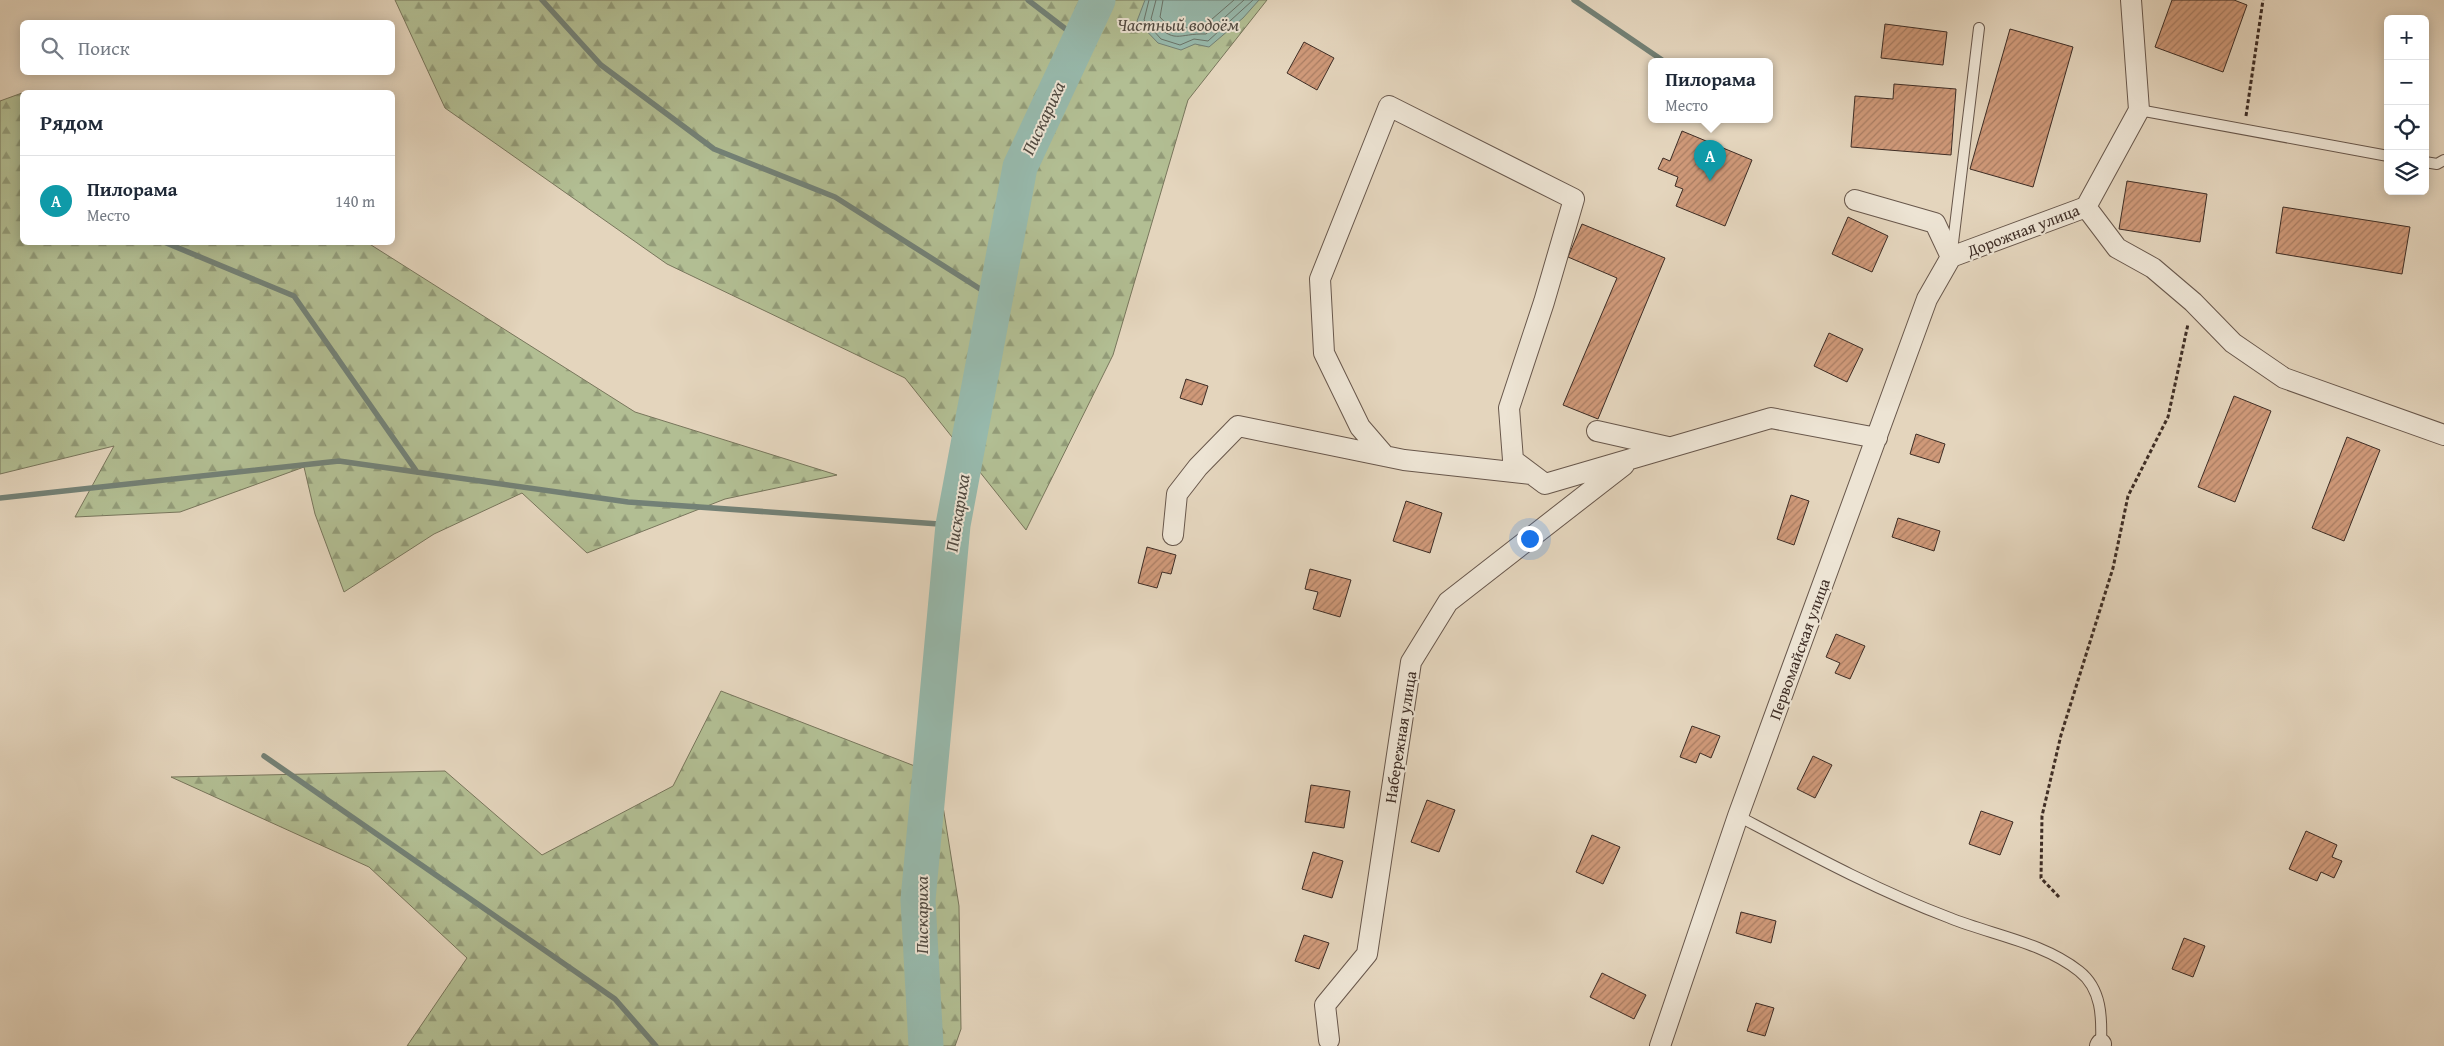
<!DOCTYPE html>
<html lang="ru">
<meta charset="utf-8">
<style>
:root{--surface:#fff;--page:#f2f2f3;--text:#1f2937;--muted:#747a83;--line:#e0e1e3;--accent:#ea580c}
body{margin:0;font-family:"Gentium Book Plus",serif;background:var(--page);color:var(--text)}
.controls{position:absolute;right:15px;top:15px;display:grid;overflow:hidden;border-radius:8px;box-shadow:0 2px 12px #0003}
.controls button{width:45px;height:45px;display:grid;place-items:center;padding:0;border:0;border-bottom:1px solid var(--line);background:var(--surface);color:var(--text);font:25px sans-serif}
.you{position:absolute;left:1529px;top:538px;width:18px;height:18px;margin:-12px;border:4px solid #fff;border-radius:50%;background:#1a73e8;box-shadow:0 0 0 8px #1a73e833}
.badge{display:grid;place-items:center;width:32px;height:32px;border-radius:50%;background:var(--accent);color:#fff;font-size:16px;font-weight:700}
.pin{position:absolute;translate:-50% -41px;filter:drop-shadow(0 1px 2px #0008)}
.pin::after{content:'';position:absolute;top:26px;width:18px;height:15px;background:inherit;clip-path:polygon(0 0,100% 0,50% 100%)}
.popup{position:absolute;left:1648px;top:58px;width:125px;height:65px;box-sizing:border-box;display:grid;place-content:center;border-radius:8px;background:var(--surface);filter:drop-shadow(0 1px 4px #0005);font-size:16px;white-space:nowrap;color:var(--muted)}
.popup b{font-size:19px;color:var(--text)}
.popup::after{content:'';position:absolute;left:50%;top:100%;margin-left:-10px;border:10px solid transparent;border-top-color:var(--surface)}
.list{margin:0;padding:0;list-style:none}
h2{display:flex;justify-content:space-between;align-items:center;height:65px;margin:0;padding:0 20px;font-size:21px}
h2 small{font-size:16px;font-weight:400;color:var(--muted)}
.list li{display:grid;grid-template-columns:32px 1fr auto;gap:15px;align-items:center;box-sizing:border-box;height:90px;padding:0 20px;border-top:1px solid var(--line)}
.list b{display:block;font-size:19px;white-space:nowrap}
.list p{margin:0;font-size:16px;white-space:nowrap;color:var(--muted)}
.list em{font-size:16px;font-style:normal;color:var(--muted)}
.icon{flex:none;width:28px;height:28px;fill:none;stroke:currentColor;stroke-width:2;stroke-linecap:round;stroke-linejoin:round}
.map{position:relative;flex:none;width:2444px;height:1046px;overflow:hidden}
.search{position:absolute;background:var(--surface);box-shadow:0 2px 12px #0003;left:20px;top:20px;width:375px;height:55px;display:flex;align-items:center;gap:12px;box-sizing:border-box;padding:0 18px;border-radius:8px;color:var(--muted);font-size:19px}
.panel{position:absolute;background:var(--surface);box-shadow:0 2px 12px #0003;left:20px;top:90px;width:375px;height:155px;border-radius:8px}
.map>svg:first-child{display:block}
.forest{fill:url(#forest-firs);stroke:#78765c}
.water{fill:#97b9ac;stroke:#738176}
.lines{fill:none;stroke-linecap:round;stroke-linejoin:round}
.shore{stroke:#6a7368;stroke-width:1}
.stream{stroke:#738176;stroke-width:5.5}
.river{stroke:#97b9ac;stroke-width:35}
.building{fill:url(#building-hatch);stroke:#3e2d25}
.lane-casing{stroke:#68574b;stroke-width:12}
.street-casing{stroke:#68574b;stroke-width:22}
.path{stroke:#3e2d25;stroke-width:3;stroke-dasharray:4 2.5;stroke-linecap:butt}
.lane{stroke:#ede4d4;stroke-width:10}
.street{stroke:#ede4d4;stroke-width:20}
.labels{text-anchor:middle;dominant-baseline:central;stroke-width:4;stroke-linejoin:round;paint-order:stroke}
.street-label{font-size:16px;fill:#3e2d25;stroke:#ede4d4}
.water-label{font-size:18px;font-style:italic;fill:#504940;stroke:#ede4d4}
</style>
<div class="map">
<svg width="2444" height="1046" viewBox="0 0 2444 1046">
<defs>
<pattern id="forest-firs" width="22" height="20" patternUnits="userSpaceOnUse" patternTransform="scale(1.25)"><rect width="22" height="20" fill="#b2be93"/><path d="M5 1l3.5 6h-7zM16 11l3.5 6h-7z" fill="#929b78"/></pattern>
<pattern id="building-hatch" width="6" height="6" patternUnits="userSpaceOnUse" patternTransform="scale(1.25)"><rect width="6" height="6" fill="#cf9979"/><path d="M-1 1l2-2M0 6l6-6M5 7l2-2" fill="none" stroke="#a97d63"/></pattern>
</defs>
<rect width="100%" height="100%" fill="#e4d5bd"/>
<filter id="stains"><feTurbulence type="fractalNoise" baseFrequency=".004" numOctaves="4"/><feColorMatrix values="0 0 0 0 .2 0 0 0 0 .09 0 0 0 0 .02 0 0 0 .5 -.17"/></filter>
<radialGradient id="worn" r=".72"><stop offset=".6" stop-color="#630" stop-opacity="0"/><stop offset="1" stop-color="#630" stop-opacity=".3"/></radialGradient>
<path class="forest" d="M395,0H1267L1188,100L1113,355L1026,530L905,378L667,264L445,108Z
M22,93V242L368,243L635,412L837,475L725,499L587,553L522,493L434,534L344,592L315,514L304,467L180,512L75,517L114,446L0,474V101Z
M721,691L938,775L959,906L961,1029L955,1046H407L467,958L369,867L171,777L445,771L542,855L673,786Z"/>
<path class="water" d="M1145,0H1259L1243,18L1209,47L1195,44L1181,50L1158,43L1137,21Z"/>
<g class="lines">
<path class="shore" d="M1149,0L1144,20L1161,39L1180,45L1194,39L1208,41L1253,0
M1156,0L1151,19C1175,46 1177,33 1206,34L1244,0
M1163,0L1160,17C1177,37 1183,25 1204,26L1234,0"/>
<path class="stream" d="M542,0L601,65L714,149L835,197L996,299
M1028,0L1080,40
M1574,0L1665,62
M164,242L294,296L417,472
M0,498L339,461L628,502L953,525
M264,756L615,999L656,1046"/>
<path class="river" d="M926,1046L918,900L953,525L1020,167L1098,0"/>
</g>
<path class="building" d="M2172,0H2234L2247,5L2223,72L2155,47Z
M1885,24L1947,32L1943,65L1881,58Z
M2010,29L2073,47L2033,187L1970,169Z
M1304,42L1334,58L1317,90L1287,73Z
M1894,84L1956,89L1951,155L1851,147L1855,96L1893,99Z
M1682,131L1752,160L1725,226L1676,206L1683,189L1675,186L1678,177L1658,169L1663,158L1670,161Z
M2127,181L2207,194L2200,242L2119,229Z
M2283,207L2410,227L2402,274L2276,253Z
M1848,217L1888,236L1872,272L1832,254Z
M1582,224L1665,258L1598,419L1563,405L1617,278L1568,257Z
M1829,333L1863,349L1847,382L1814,366Z
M1186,379L1208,386L1202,405L1180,398Z
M2234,396L2271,411L2235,502L2198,487Z
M1916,434L1945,444L1939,463L1910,454Z
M2347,437L2380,450L2344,541L2312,528Z
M1791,495L1809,501L1794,545L1777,539Z
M1406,501L1442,513L1430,553L1393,541Z
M1898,518L1940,531L1934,551L1892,537Z
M1147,547L1176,555L1171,574L1162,572L1157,588L1138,583Z
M1310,569L1351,580L1340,617L1313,609L1318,592L1305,589Z
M1836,634L1865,646L1850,679L1835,673L1840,663L1826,657Z
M1692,726L1720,736L1711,758L1700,753L1696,763L1680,757Z
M1813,756L1832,765L1815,798L1797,789Z
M1311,785L1350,791L1344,828L1305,822Z
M1427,800L1455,810L1439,852L1411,842Z
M1981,811L2013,822L2000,855L1969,844Z
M2306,831L2337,845L2332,857L2342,861L2334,878L2321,872L2317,881L2289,869Z
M1592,835L1620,847L1603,884L1576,872Z
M1313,852L1343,861L1332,898L1302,889Z
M1741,912L1776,921L1771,943L1736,933Z
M1304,935L1329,943L1319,969L1295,961Z
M2184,938L2205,946L2193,977L2172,969Z
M1602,973L1646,995L1634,1019L1590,997Z
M1756,1003L1774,1008L1765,1036L1747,1031Z"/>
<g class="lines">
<g class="lane-casing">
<path id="lane" d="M2139,110L2388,156
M2425,162L2437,164L2444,160
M1952,251L1979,28
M1738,816C1808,853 1876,890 1950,918C1992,935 2042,942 2079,971C2102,989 2102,1018 2101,1044"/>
</g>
<g class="street-casing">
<path id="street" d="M1855,200L1935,223L1951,257
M2086,207L2117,248L2153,268L2193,302L2233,343L2284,378L2444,435
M1951,257L2086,207L2139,110L2131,0
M1597,431L1668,447
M1385,456L1360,427L1324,353L1320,279L1389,106L1574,199L1544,302L1509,408L1513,460L1545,484L1771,418L1877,438
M1173,535L1177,494L1198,467L1238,426L1404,460L1531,474
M1329,1040L1325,1005L1367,954L1411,662L1448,602L1624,465
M1660,1046L1738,816L1927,299L1951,257
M2100,1046L2101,1044"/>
</g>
<path class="path" d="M2246,116L2263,0
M2059,897L2041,878L2042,816L2061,735L2113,568L2128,496L2168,417L2188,324"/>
<use href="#lane" class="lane"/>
<use href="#street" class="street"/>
</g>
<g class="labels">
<g class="street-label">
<text transform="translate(2023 230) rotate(-21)">Дорожная улица</text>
<text transform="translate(1799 649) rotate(-70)">Первомайская улица</text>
<text transform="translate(1400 737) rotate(-81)">Набережная улица</text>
</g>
<g class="water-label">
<text x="1178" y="24">Частный водоём</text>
<text transform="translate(1043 118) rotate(-65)">Пискариха</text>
<text transform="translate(957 513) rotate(-81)">Пискариха</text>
<text transform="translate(921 915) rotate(-90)">Пискариха</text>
</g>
</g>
<rect width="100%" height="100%" filter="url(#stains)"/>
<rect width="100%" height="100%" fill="url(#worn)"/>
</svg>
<div class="controls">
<button>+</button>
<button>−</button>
<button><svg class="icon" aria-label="locate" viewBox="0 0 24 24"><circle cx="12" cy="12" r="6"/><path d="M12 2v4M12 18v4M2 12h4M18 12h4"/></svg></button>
<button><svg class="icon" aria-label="layers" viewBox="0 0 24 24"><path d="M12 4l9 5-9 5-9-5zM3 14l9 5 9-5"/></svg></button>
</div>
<div class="you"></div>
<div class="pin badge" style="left:1710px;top:181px;background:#0f9aa8">A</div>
<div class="popup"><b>Пилорама</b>Место</div>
<div class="search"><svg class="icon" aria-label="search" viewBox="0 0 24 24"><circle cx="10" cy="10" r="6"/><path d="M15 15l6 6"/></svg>Поиск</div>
<section class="panel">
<h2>Рядом<small></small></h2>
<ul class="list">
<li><span class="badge" style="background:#0f9aa8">A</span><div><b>Пилорама</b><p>Место</p></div><em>140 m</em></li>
</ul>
</section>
</div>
